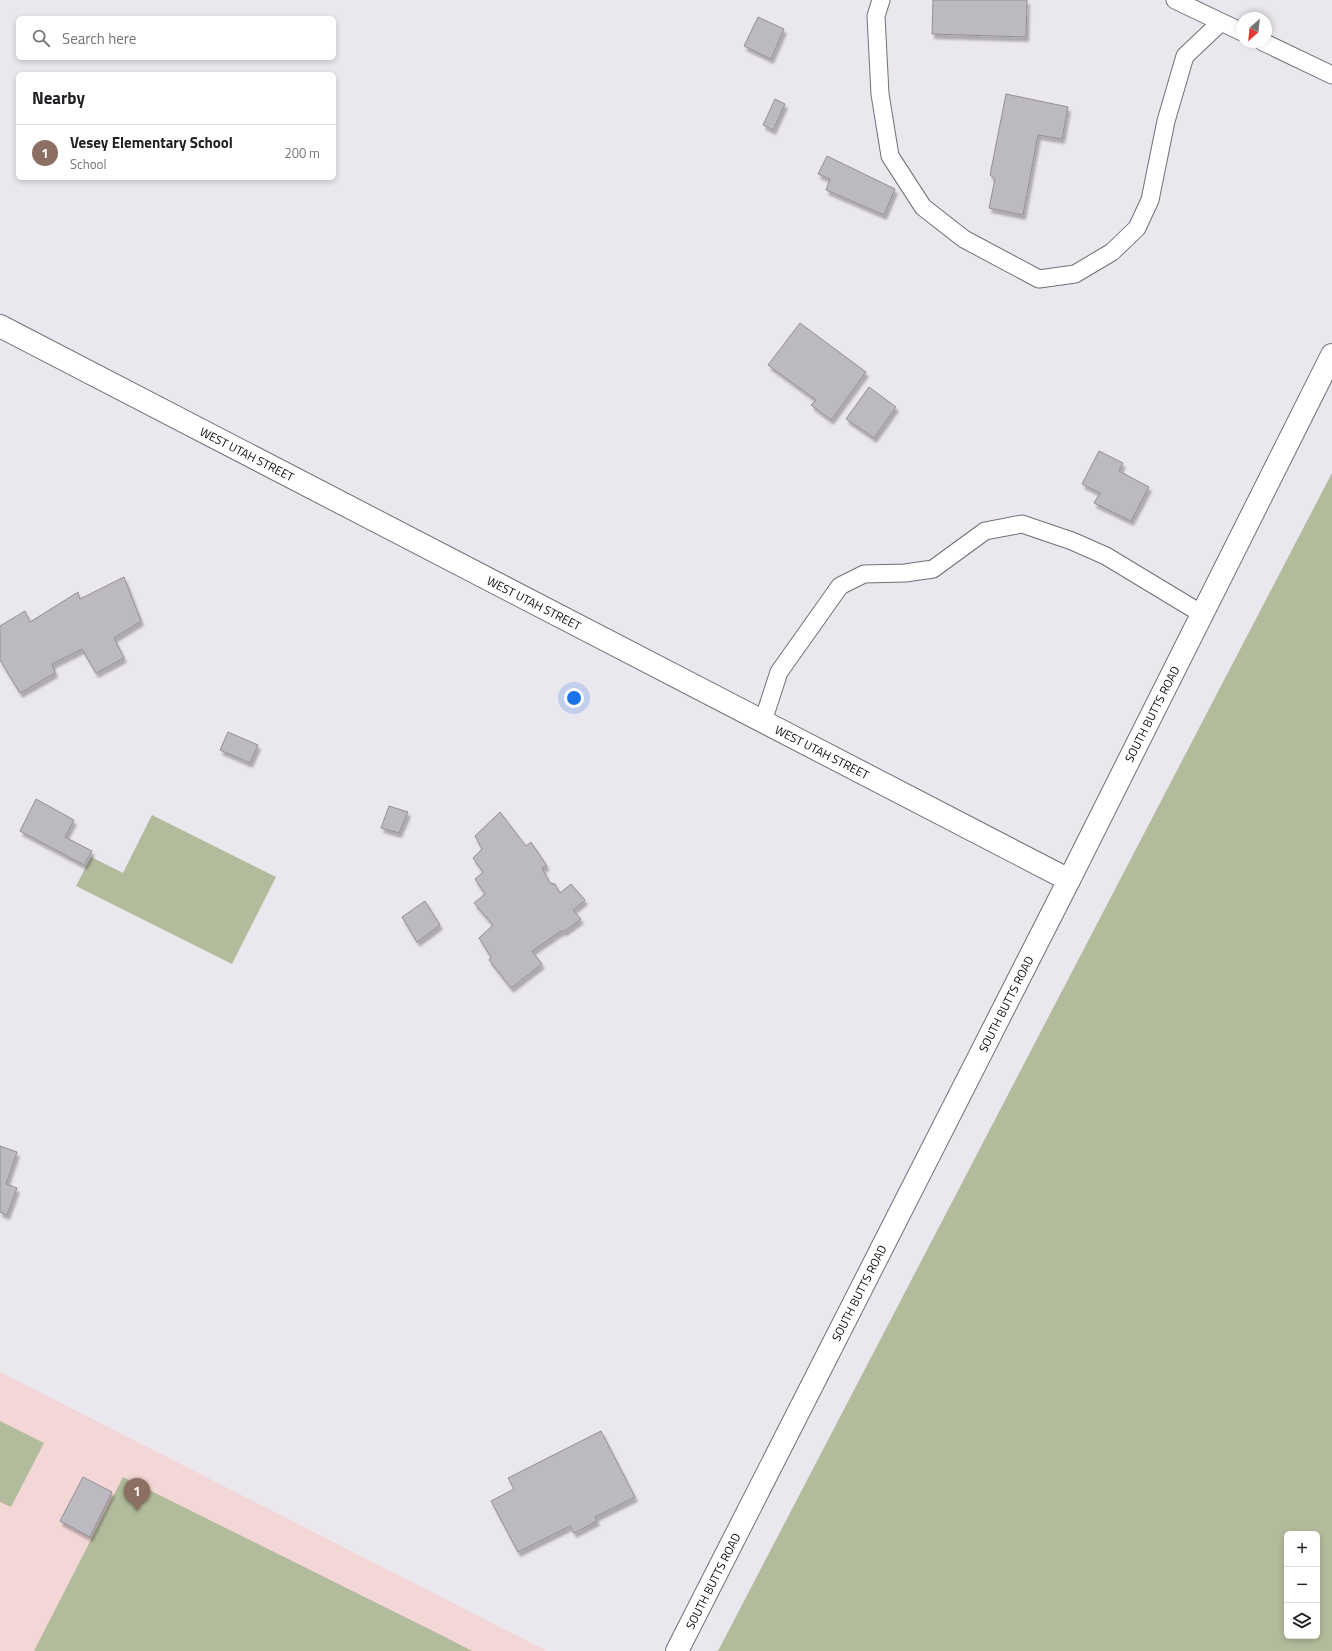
<!DOCTYPE html>
<meta charset="utf-8">
<style>
:root{--surface:#fff;--page:#f2f2f2;--text:#202124;--muted:#757577;--line:#e0e0e0;--accent:#7c3aed}
body{margin:0;font-family:"Titillium Web",sans-serif;background:var(--page);color:var(--text)}
.controls{position:absolute;right:12px;bottom:12px;display:grid;overflow:hidden;border-radius:6px;box-shadow:0 2px 6px #0003}
.controls button{width:36px;height:36px;display:grid;place-items:center;padding:0;border:0;border-bottom:1px solid var(--line);background:var(--surface);color:var(--text);font:20px sans-serif}
.compass{position:absolute;left:1236px;top:12px;width:36px;height:36px;border-radius:50%;background:var(--surface);box-shadow:0 2px 6px #0003;rotate:207deg}
.you{position:absolute;left:574px;top:698px;width:14px;height:14px;margin:-10px;border:3px solid #fff;border-radius:50%;background:#1a73e8;box-shadow:0 0 0 6px #1a73e833}
.badge{display:grid;place-items:center;width:26px;height:26px;border-radius:50%;background:var(--accent);color:#fff;font-size:13px;font-weight:700}
.pin{position:absolute;translate:-50% -33px;filter:drop-shadow(0 1px 2px #0008)}
.pin::after{content:'';position:absolute;top:21px;width:14px;height:12px;background:inherit;clip-path:polygon(0 0,100% 0,50% 100%)}
.list{margin:0;padding:0;list-style:none}
h2{display:flex;justify-content:space-between;align-items:center;height:52px;margin:0;padding:0 16px;font-size:17px}
h2 small{font-size:13px;font-weight:400;color:var(--muted)}
.list li{display:grid;grid-template-columns:26px 1fr auto;gap:12px;align-items:center;box-sizing:border-box;height:56px;padding:0 16px;border-top:1px solid var(--line)}
.list b{display:block;font-size:15px;white-space:nowrap}
.list p{margin:0;font-size:13px;white-space:nowrap;color:var(--muted)}
.list em{font-size:13px;font-style:normal;color:var(--muted)}
.icon{flex:none;width:22px;height:22px;fill:none;stroke:currentColor;stroke-width:2;stroke-linecap:round;stroke-linejoin:round}
.map{position:relative;flex:none;width:1332px;height:1651px;overflow:hidden}
.search{position:absolute;background:var(--surface);box-shadow:0 2px 6px #0003;left:16px;top:16px;width:320px;height:44px;display:flex;align-items:center;gap:10px;box-sizing:border-box;padding:0 14px;border-radius:6px;color:var(--muted);font-size:15px}
.panel{position:absolute;background:var(--surface);box-shadow:0 2px 6px #0003;left:16px;top:72px;width:320px;height:108px;border-radius:6px}
.map>svg:first-child{display:block}
.education{fill:#f2d7d6}
.green{fill:#b2bb9b;fill-rule:evenodd}
.building{fill:#bdb9c0;stroke:#938f96;filter:url(#shadow)}
.lines{fill:none;stroke-linecap:round;stroke-linejoin:round}
.service-casing{stroke:#736f76;stroke-width:19}
.minor-casing{stroke:#736f76;stroke-width:24}
.tertiary-casing{stroke:#736f76;stroke-width:24}
.service{stroke:#fff;stroke-width:17}
.minor{stroke:#fff;stroke-width:22}
.tertiary{stroke:#fff;stroke-width:22}
.labels{text-anchor:middle;dominant-baseline:central;stroke-width:3;stroke-linejoin:round;paint-order:stroke}
.street-label{font-size:12px;fill:#0d0c0e;stroke:#fff}
</style>
<div class="map">
<svg width="1332" height="1651" viewBox="0 0 1332 1651">
<defs>
<filter id="shadow"><feDropShadow dx="2.5" dy="4.5" stdDeviation="1" flood-color="#0004"/></filter>
</defs>
<rect width="100%" height="100%" fill="#ebe7ee"/>
<path class="education" d="M0,1372L547,1651H0Z"/>
<path class="green" d="M1332,473V1651H718ZM1287,1534H1317V1636H1287Z
M152,815L276,877L232,964L76,886L91,857L123,873Z
M0,1421L44,1443L11,1507L0,1502Z
M123,1477L439,1634L472,1651H34Z"/>
<path class="building" d="M933,0H1027L1026,37L932,34Z
M758,17L784,29L771,59L744,46Z
M1006,94L1068,107L1062,139L1038,135L1023,215L989,208L995,179L990,175Z
M775,99L785,104L773,130L763,125Z
M827,156L895,189L884,215L826,190L830,179L818,174Z
M800,323L866,372L831,420L811,405L816,400L768,365Z
M869,387L896,407L874,438L846,419Z
M1099,451L1123,463L1119,471L1149,487L1131,521L1094,503L1100,493L1082,484Z
M124,577L141,621L114,638L124,658L96,673L82,649L52,664L55,673L20,693L0,660V626L25,611L30,622L78,592L80,599Z
M228,732L258,745L250,763L220,750Z
M36,799L74,820L65,837L92,851L84,865L20,831Z
M389,806L408,812L399,833L381,828Z
M500,812L526,846L531,842L547,866L542,868L550,883L555,884L560,893L571,884L585,900L573,910L581,919L565,931H561L532,951L542,964L511,988L489,960L491,957L479,938L493,925L474,903L485,894L475,879L483,872L473,858L482,849L475,836Z
M425,901L440,925L417,942L402,917Z
M0,1146L17,1152L6,1184L17,1188L7,1215L0,1212Z
M601,1431L635,1497L595,1517L597,1521L574,1533L570,1526L518,1552L491,1501L514,1489L508,1478Z
M83,1477L112,1492L90,1537L60,1521Z"/>
<g class="lines">
<g class="service-casing">
<path id="service" d="M881,0L876,16L880,94L890,156L923,207L964,239L1039,279L1075,274L1112,252L1137,228L1150,200L1166,121L1185,56L1221,22
M1175,0L1242,32
M1263,42L1332,75
M763,721L779,672L840,586L864,574L905,573L933,569L985,531L1022,524L1072,541L1106,556L1202,614"/>
</g>
<g class="minor-casing">
<path id="minor" d="M0,326L1069,880"/>
</g>
<g class="tertiary-casing">
<path id="tertiary" d="M677,1651L1069,880L1332,355"/>
</g>
<use href="#service" class="service"/>
<use href="#minor" class="minor"/>
<use href="#tertiary" class="tertiary"/>
</g>
<g class="labels">
<g class="street-label">
<text transform="translate(247 454) rotate(27)">WEST UTAH STREET</text>
<text transform="translate(534 603) rotate(27)">WEST UTAH STREET</text>
<text transform="translate(1152 714) rotate(-63)">SOUTH BUTTS ROAD</text>
<text transform="translate(822 752) rotate(27)">WEST UTAH STREET</text>
<text transform="translate(1006 1004) rotate(-63)">SOUTH BUTTS ROAD</text>
<text transform="translate(859 1293) rotate(-63)">SOUTH BUTTS ROAD</text>
<text transform="translate(713 1581) rotate(-63)">SOUTH BUTTS ROAD</text>
</g>
</g>
</svg>
<div class="controls">
<button>+</button>
<button>−</button>
<button><svg class="icon" aria-label="layers" viewBox="0 0 24 24"><path d="M12 4l9 5-9 5-9-5zM3 14l9 5 9-5"/></svg></button>
</div>
<svg class="compass" viewBox="-18 -18 36 36"><path d="M0-13l5 13h-10z" fill="#e53935"/><path d="M0 13l5-13h-10z" fill="#757577"/></svg>
<div class="you"></div>
<div class="pin badge" style="left:137px;top:1511px;background:#8d6e63">1</div>
<div class="search"><svg class="icon" aria-label="search" viewBox="0 0 24 24"><circle cx="10" cy="10" r="6"/><path d="M15 15l6 6"/></svg>Search here</div>
<section class="panel">
<h2>Nearby<small></small></h2>
<ul class="list">
<li><span class="badge" style="background:#8d6e63">1</span><div><b>Vesey Elementary School</b><p>School</p></div><em>200 m</em></li>
</ul>
</section>
</div>
